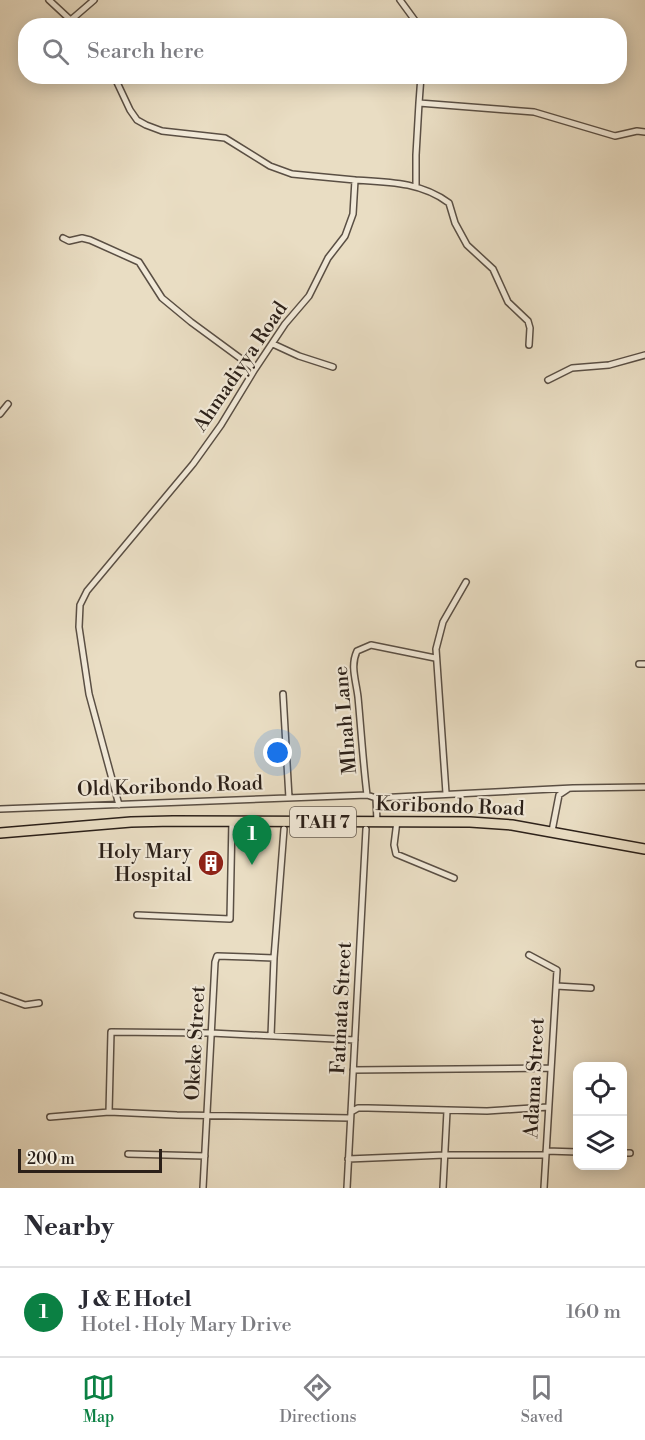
<!DOCTYPE html>
<meta charset="utf-8">
<style>
:root{--surface:#fff;--page:#f7f7f7;--text:#2b2b33;--muted:#7c7c81;--line:#e1e1e2;--accent:#0b8043}
body{margin:0;font-family:"Libre Bodoni",serif;background:var(--page);color:var(--text)}
.controls{position:absolute;right:18px;bottom:18px;display:grid;overflow:hidden;border-radius:12px;box-shadow:0 3px 15px #0003}
.controls button{width:54px;height:54px;display:grid;place-items:center;padding:0;border:0;border-bottom:2px solid var(--line);background:var(--surface);color:var(--text);font:30px sans-serif}
.scale{position:absolute;left:18px;bottom:15px;width:144px;box-sizing:border-box;padding-left:6px;border:3px solid #2b2019;border-top:0;font-size:16px;line-height:21px;white-space:nowrap;color:#2b2019;-webkit-text-stroke:4px #f1e9d8;paint-order:stroke}
.you{position:absolute;left:278px;top:753px;width:21px;height:21px;margin:-15px;border:4px solid #fff;border-radius:50%;background:#1a73e8;box-shadow:0 0 0 9px #1a73e833}
.badge{display:grid;place-items:center;width:39px;height:39px;border-radius:50%;background:var(--accent);color:#fff;font-size:20px;font-weight:700}
.pin{position:absolute;translate:-50% -50px;filter:drop-shadow(0 2px 3px #0008)}
.pin::after{content:'';position:absolute;top:32px;width:21px;height:18px;background:inherit;clip-path:polygon(0 0,100% 0,50% 100%)}
.list{margin:0;padding:0;list-style:none}
h2{display:flex;justify-content:space-between;align-items:center;height:78px;margin:0;padding:0 24px;font-size:26px}
h2 small{font-size:20px;font-weight:400;color:var(--muted)}
.list li{display:grid;grid-template-columns:39px 1fr auto;gap:18px;align-items:center;box-sizing:border-box;height:90px;padding:0 24px;border-top:2px solid var(--line)}
.list b{display:block;font-size:22px;white-space:nowrap}
.list p{margin:0;font-size:20px;white-space:nowrap;color:var(--muted)}
.list em{font-size:20px;font-style:normal;color:var(--muted)}
.icon{flex:none;width:33px;height:33px;fill:none;stroke:currentColor;stroke-width:2;stroke-linecap:round;stroke-linejoin:round}
.map{position:relative;flex:none;width:645px;height:1188px;overflow:hidden}
.search{position:absolute;background:var(--surface);box-shadow:0 3px 15px #0003;left:18px;right:18px;top:18px;height:66px;display:flex;align-items:center;gap:15px;box-sizing:border-box;padding:0 21px;border-radius:24px;color:var(--muted);font-size:22px}
.sheet{height:168px;background:var(--surface)}
nav{display:flex;justify-content:space-around;align-items:center;box-sizing:border-box;height:84px;border-top:2px solid var(--line);background:var(--surface);font-size:16px;color:var(--muted)}
nav a{display:grid;justify-items:center;gap:3px}
nav .on{color:var(--accent)}
.map>svg:first-child{display:block}
.lines{fill:none;stroke-linecap:round;stroke-linejoin:round}
.minor-casing{stroke:#5a4f44;stroke-width:8}
.trunk-casing{stroke:#2b2019;stroke-width:12}
.minor{stroke:#f1e9d8;stroke-width:5}
.trunk{stroke:#e9ddc3;stroke-width:9}
.labels{text-anchor:middle;dominant-baseline:central;stroke-width:4.5;stroke-linejoin:round;paint-order:stroke}
.shield{fill:#f1e9d8;stroke:#665c52;stroke-width:1.5}
.shield-label{font-size:18px;font-weight:bold;fill:#2b2019}
.street-label{font-size:20px;fill:#2b2019;stroke:#f1e9d8}
.poi-label{font-size:20px;fill:#2b2019;stroke:#f1e9d8;text-anchor:end}
</style>
<div class="map">
<svg width="645" height="1188" viewBox="0 0 645 1188">
<rect width="100%" height="100%" fill="#e9ddc3"/>
<filter id="stains"><feTurbulence type="fractalNoise" baseFrequency=".00333" numOctaves="4"/><feColorMatrix values="0 0 0 0 .2 0 0 0 0 .09 0 0 0 0 .02 0 0 0 .5 -.17"/></filter>
<radialGradient id="worn" r=".72"><stop offset=".6" stop-color="#630" stop-opacity="0"/><stop offset="1" stop-color="#630" stop-opacity=".3"/></radialGradient>
<g class="lines">
<g class="minor-casing">
<path id="minor" d="M49,0L77,26
M400,0L419,26
M72,19L94,0
M114,76L130,110L137,120L146,125L162,131L225,138L270,166L292,174L355,180
M419,103L421,76
M416,187V155L419,103L534,112L615,136L637,131L645,132
M63,238L69,241L82,238L90,240L139,262L162,298L191,322L255,369
M273,344L299,356L333,367
M548,380L572,368L609,365L645,355
M0,414L8,404
M639,664H645
M283,694L289,798
M446,793L436,649L443,622L466,582
M367,795C363,762 361,729 358,697C356,680 350,666 357,651L371,645L435,658
M376,798L573,788L645,787
M119,805L89,694L79,627L80,605L87,591L193,464L221,425L255,369L285,324L309,296L328,258L345,236L353,214L355,180C388,182 421,182 449,203L455,223L467,245L493,269L508,302L528,321L530,328L529,345
M0,809L367,795L376,798L377,822
M397,821L394,845L396,854L454,878
M552,831L559,795L568,789
M137,915L230,919L232,820
M529,955L557,970L544,1188
M556,986L591,988
M0,996L25,1005L39,1003
M271,1036L274,958L284,829
M353,1070L551,1068
M109,1112L111,1032L211,1033L355,1040
M351,1112L358,1108H368L487,1111L548,1107
M50,1117L109,1112L177,1115L350,1118
M546,1151L578,1152
M622,1153H630
M128,1154L205,1156
M348,1159L445,1155H546
M203,1188L215,962L217,956L274,958
M347,1188L366,829
M443,1188L447,1111"/>
</g>
<g class="trunk-casing">
<path id="trunk" d="M0,833L131,822L173,821L470,822L512,825L645,849"/>
</g>
<use href="#minor" class="minor"/>
<use href="#trunk" class="trunk"/>
</g>
<defs>
<g id="building-disc" transform="scale(1.35)"><circle r="9.5" fill="#8f2418" stroke="#f1e9d8"/><path d="M-4-6H4V6H1V3H-1V6H-4ZM-2.5-4.3h1.7v1.8h-1.7ZM.8-4.3h1.7v1.8H.8ZM-2.5-1h1.7V.8h-1.7ZM.8-1h1.7V.8H.8Z" fill="#fff"/></g>
</defs>
<g fill-rule="evenodd">
<use href="#building-disc" x="211" y="863"/>
</g>
<g class="labels">
<rect class="shield" x="290" y="807" width="66" height="30" rx="4.5"/>
<g class="shield-label">
<text x="323" y="822">TAH 7</text>
</g>
<g class="street-label">
<text transform="translate(241 367) rotate(-56)">Ahmadiyya Road</text>
<text transform="translate(346 720) rotate(-95)">MInah Lane</text>
<text transform="translate(170 787) rotate(-2)">Old Koribondo Road</text>
<text transform="translate(450 807) rotate(2)">Koribondo Road</text>
<text transform="translate(342 1008) rotate(-87)">Fatmata Street</text>
<text transform="translate(196 1043) rotate(-87)">Okeke Street</text>
<text transform="translate(535 1078) rotate(-87)">Adama Street</text>
</g>
<g class="poi-label">
<text x="192" y="852">Holy Mary<tspan x="192" dy="23">Hospital</tspan></text>
</g>
</g>
<rect width="100%" height="100%" filter="url(#stains)"/>
<rect width="100%" height="100%" fill="url(#worn)"/>
</svg>
<div class="controls">
<button><svg class="icon" aria-label="locate" viewBox="0 0 24 24"><circle cx="12" cy="12" r="6"/><path d="M12 2v4M12 18v4M2 12h4M18 12h4"/></svg></button>
<button><svg class="icon" aria-label="layers" viewBox="0 0 24 24"><path d="M12 4l9 5-9 5-9-5zM3 14l9 5 9-5"/></svg></button>
</div>
<div class="scale">200 m</div>
<div class="you"></div>
<div class="pin badge" style="left:252px;top:865px">1</div>
<div class="search"><svg class="icon" aria-label="search" viewBox="0 0 24 24"><circle cx="10" cy="10" r="6"/><path d="M15 15l6 6"/></svg>Search here</div>
</div>
<section class="sheet">
<h2>Nearby<small></small></h2>
<ul class="list">
<li><span class="badge">1</span><div><b>J &amp; E Hotel</b><p>Hotel · Holy Mary Drive</p></div><em>160 m</em></li>
</ul>
</section>
<nav>
<a class="on"><svg class="icon" aria-label="map" viewBox="0 0 24 24"><path d="M3 6l6-2 6 2 6-2v14l-6 2-6-2-6 2zM9 4v14M15 6v14"/></svg>Map</a>
<a><svg class="icon" aria-label="directions" viewBox="0 0 24 24"><path d="M12 3l9 9-9 9-9-9zM9 14v-3h6M13 9l2 2-2 2"/></svg>Directions</a>
<a><svg class="icon" aria-label="saved" viewBox="0 0 24 24"><path d="M7 4h10v16l-5-4-5 4z"/></svg>Saved</a>
</nav>
